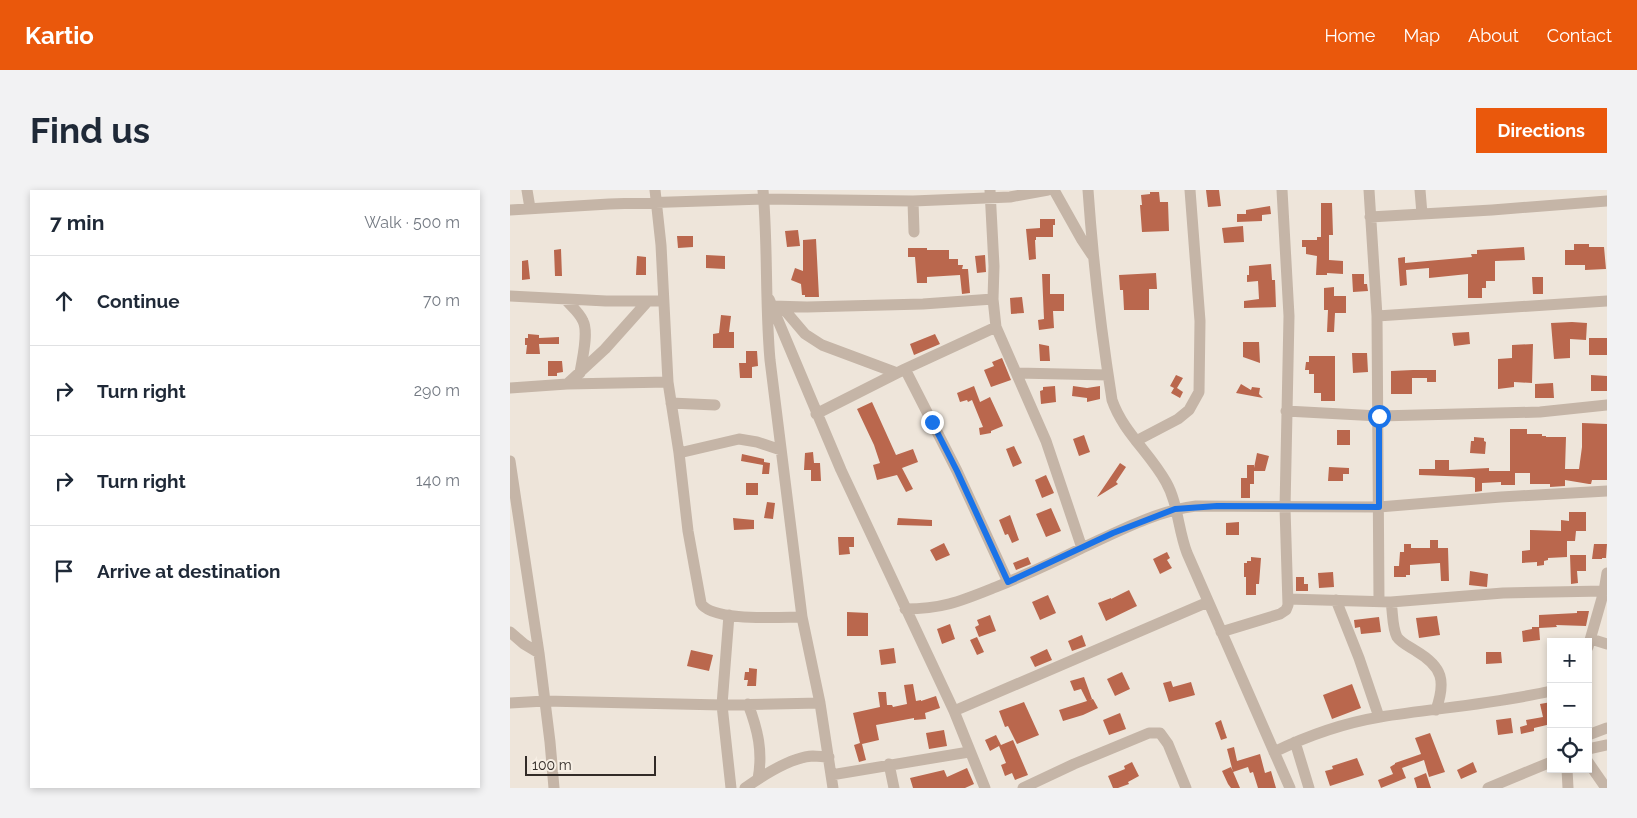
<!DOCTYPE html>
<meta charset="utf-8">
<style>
:root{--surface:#fff;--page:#f2f2f3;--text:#1f2937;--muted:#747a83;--line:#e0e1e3;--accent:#ea580c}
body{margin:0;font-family:Raleway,sans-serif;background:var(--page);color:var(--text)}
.controls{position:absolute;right:15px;bottom:15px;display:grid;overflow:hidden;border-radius:0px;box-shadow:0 2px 8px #0003}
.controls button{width:45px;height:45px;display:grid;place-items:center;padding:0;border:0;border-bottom:1px solid var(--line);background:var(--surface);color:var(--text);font:25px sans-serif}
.scale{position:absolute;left:15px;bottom:12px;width:131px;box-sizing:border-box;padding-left:5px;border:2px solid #322b27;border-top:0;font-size:14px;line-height:18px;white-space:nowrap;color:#322b27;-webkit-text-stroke:4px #f7efe5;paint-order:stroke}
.stop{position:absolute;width:15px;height:15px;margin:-11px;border:4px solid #1a73e8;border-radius:50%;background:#fff}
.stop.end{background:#1a73e8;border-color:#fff;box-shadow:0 1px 5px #0008}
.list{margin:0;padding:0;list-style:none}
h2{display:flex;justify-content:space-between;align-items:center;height:65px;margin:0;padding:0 20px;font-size:21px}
h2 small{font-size:16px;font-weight:400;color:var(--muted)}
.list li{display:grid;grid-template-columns:32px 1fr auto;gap:15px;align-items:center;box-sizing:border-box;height:90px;padding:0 20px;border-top:1px solid var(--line)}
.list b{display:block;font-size:19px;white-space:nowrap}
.list em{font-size:16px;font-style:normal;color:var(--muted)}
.icon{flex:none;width:28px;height:28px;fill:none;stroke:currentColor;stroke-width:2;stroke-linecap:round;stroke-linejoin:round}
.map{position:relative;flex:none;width:1097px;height:598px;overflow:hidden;border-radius:0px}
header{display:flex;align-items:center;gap:30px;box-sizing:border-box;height:70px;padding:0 25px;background:var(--accent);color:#fff}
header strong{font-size:24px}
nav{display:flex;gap:28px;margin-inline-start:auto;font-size:18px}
.intro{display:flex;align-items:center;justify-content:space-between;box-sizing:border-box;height:120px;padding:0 30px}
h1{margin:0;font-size:35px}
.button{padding:12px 22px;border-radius:0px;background:var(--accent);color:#fff;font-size:18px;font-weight:700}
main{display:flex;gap:30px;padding:0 30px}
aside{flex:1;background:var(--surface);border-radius:0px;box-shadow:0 2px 8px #0003}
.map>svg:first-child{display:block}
.building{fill:#ba674d}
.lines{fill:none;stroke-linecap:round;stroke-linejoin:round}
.minor{stroke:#c5b5a7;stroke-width:11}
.route{stroke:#1a73e8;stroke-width:6}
</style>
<header>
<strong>Kartio</strong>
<nav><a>Home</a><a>Map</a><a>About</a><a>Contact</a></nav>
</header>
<div class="intro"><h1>Find us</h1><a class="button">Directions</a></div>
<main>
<aside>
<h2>7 min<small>Walk · 500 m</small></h2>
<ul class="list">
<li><svg class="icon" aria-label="ahead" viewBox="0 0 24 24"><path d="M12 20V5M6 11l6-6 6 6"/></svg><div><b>Continue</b></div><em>70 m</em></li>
<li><svg class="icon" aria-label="right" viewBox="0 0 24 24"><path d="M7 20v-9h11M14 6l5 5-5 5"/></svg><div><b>Turn right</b></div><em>290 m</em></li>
<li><svg class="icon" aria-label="right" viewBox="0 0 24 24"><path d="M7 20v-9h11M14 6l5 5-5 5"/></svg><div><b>Turn right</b></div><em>140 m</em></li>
<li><svg class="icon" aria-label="arrive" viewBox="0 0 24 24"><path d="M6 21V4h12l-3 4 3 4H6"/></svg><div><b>Arrive at destination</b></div></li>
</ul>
</aside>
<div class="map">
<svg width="1097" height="598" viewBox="0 0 1097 598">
<rect width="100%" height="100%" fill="#eee5da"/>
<path class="building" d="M696,0H709L711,16L698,17Z
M640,2H649L650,12H658L659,41L632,42L630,15H632L631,5L640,4Z
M811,13H822L823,45H819V70L833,71V84L817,83V85H806L807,66L796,64V57H792V50H807V47H811Z
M760,16L761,24L752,25V31L727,32V24H736V20Z
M530,29H545V35H543V47H526V50H525L526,69L519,70L516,39L530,38Z
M733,36L734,52L714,53L712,38Z
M288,40L290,56L277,57L275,41Z
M167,46H183V57L168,58Z
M306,49L309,107H295V105H292L291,94L281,90L285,78L293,81V50Z
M1064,54H1079V57H1094L1096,79L1075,80V75H1055V60H1064Z
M1014,57L1015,70L985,71V91H976V98H972V108H958V84L919,88V78L896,80L897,95L890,96L888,68L895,67V73L962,67L961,64H967V60Z
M398,58H417V60H439V69H448V75H453L452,79H458L460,103L452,104L450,85L417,87V93H407L405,67H398Z
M51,59L52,86H45L44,60Z
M196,65L215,66V79L196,78Z
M475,65L476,82L467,83L465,66Z
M127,66L136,67V85H126Z
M18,70L20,89L12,90V71Z
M761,74L762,90H765L766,117L734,118V111L749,109L748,91L737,92V85H739V76Z
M646,83L647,99H639V120H614L613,100H610L609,85Z
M532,84H540V104H554V121H543L544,138L529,140L528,130L534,129Z
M842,84H854V94H857L858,101L843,102Z
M1022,87H1033V104H1023Z
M824,97V106H836V123H825L824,142H817L818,120H814V98Z
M512,107L514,123L501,124L500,108Z
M211,125L221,126L219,142H224V158H203V144L209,143Z
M1062,132L1077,133L1076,150L1060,149V168L1044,169L1041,133Z
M959,142L960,154L944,156L942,143Z
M18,144L29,145V148L49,147V154H29L30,164H16L17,155H15V148H18Z
M425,144L430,154L404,165L400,154Z
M1079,148H1097V165H1079Z
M733,152H749L750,173L733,167Z
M529,154L539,156L540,171H530Z
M1023,154L1022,193L1004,192V197L988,199V169L1002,168V155Z
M236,161H247L248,176L242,177V188H230L229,173H236Z
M842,163H857L858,182L843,183Z
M799,166H825V211H811V203H804V184H799V180H795L796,172H799Z
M492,168L501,190L481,197L474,180L484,176L482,172Z
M38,171H52L53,182L47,183V186H38Z
M903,180H926V192H917V188H902V204H881V181Z
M666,185L673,188L667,198L673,202L670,208L661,203L664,198L660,196Z
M1081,185L1097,186V201H1081Z
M1043,193L1044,208H1025V194Z
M731,194L741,200L742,197L750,198L749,204L753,208L726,203Z
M464,196L470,212L480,207L492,233L493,236L481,241V243L470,245L469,238L473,237L462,210L458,212L457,210L450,212L447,203Z
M545,196L546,212L531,214L530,201L533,200V197Z
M563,196L577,198L590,196V209L577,212V208L562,206Z
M362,212L386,265L403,259L408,272L392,278L403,299L396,302L387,285L367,290L363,275L370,273L364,255L347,219Z
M1072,233L1097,234V290H1082L1081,294H1079L1055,290V296L1040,297V294H1020V283H1005V295H991V292L972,293V301L965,302V288L962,287L909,285V279H925V270H939V280L979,278V281H1000V239H1017V244H1032V246H1036V247H1056L1055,279H1069L1072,257Z
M827,240H840V255H827Z
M574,245L580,262L569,266L563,249Z
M964,247L974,248V251L976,252L975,264L960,263L961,251H964Z
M504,256L512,273L503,277L496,259Z
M303,262L304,273H310L311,291H301V280H294L295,263Z
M747,263L759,266L755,281H744V294H740V308H731V288H737V275H744V278Z
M232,264L254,269V272L260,273L259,284H252L253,275L231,271Z
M610,273L616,277L606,292L608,294L587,307Z
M819,277L839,278V284H833V291H818Z
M536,285L544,303L532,308L525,290Z
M236,293H248V305H236Z
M257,312L265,313L263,329L254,328Z
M541,318L551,341L536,347L526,324Z
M1059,322H1076V341H1066L1065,351H1057V367L1038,368V370L1034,371V375L1027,376V372L1012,373V361L1020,360V340L1051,341V330L1059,331Z
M500,325L509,350L502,353L498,344L495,345L489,330Z
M223,328L244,330V339L224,340Z
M388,328L422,330V336L387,335Z
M729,332V345H716V333Z
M328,347H344V357H339L340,364L329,365Z
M920,350H928V358H938L939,391H931L930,373L900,375V385H896V387H884V376H889L890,362H894V354H901V358H920Z
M434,353L440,365L426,371L420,360Z
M1084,354H1097L1096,368H1092V369H1082Z
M657,362L660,368L657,370L662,378L650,384L643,369Z
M1060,365H1076V381H1067L1068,393L1061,394Z
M518,367L521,374L506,380L503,373Z
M741,367L751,368L749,394H746V405H736V387H734V373H737V371H741Z
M960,381L978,384L977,397L959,395Z
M823,382L824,397L809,398L808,383Z
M786,387H794V394H798V401H786Z
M619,400L627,416L596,431L588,413L601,408V409Z
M538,405L546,423L530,430L522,412Z
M1067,421H1079L1076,436L1046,435L1047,437L1029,438V425L1067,423Z
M337,422L358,423V446H337Z
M480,425L486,441L469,447L465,437L469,435L467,430Z
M927,426L930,445L909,448L906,428Z
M869,427L871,442L851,444L850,437L845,438L844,430Z
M440,434L445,449L432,454L427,439Z
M1022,437H1029L1030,450L1013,452L1012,441L1022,439Z
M572,445L576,456L562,461L558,451Z
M467,447L474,462L467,465L460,450Z
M384,458L386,473L371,475L369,460Z
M537,459L542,470L525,477L520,467Z
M181,460L203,465L199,481L177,476Z
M976,462H991L992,473L976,474Z
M239,478L247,479L246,496H237L238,490H234L235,482H239Z
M612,482L620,499L605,506L597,489Z
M574,487L582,509L579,510L583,509L588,518L573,525L553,531L549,520L577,511L571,499L564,501L560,491Z
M661,491L663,497L681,492L685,505L659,512L653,493Z
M403,494L406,511L411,510V511L426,506L430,518L415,523L416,529L404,530V528L366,535L369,550L352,554L356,570L349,572L344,555L350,553L343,523L370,517L368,502H376L377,515H382L383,517L397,514L394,495Z
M842,494L851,518L822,529L813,505Z
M514,512L529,545L507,554L498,536L495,537L489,521Z
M1041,512V534L1024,538V541L1011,544L1010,537L1017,535L1016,530L1033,527L1030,514Z
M610,523L616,539L599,545L593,530Z
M1001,528L1003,543L988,545L986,530Z
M711,530L717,548L711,550L705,533Z
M434,540L437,556L419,559L416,543Z
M920,543L935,582L919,587L914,570L892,578L896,588L871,598L868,590L883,584L880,577L885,574V573L911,564L905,548Z
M486,545L491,555L503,550L518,585L505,590L502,583L495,586L491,575L496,573L489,556L480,561L475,550Z
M724,557L727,571L750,564L755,583L761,581L766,598H748L743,582L740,583L738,577L723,582L717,559Z
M847,568L854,585L820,596L815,581L823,579L822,576Z
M622,572L629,586L618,592L619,594L608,598H603L598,586L615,579L614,576Z
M963,572L967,582L951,589L947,580Z
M721,577L730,598H721L718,594L712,581Z
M457,578L464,594L455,598H403L400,588L434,580L437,587Z
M916,583L921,598H907L904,588Z"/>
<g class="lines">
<path class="minor" d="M17,0L20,18
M145,0L151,55L158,192L169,263L178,341L191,413C201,432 271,427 292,427
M253,0C258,57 255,114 260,170L292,427L310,513L323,598
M480,0L484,76L483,109L486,137L536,251L572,358
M544,0L572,50L582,65
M578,0C583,71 591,141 602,210C613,242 640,263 656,292C668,313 668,340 677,363L780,598
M859,0L867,126L869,411
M910,0L912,24
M403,11L404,42
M0,20L99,14L254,9L403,11L500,7L538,0
M860,27L982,20L1097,11
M0,106L96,111H153
M55,109C61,116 70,123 73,131C79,143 72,169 70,183
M259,109L331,280L444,521L475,598
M262,116L297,117L413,114L483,109
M272,117L295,144L312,155L387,183
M867,126L1097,111
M395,179L447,281L498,392
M507,183L598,185
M57,194L95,159L137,112
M0,198L57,194L158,192
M161,213L205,215
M776,221L869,226L1030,222L1097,215
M306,224L395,179L486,137
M626,251L668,229L679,220L689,202L690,131L680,0
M169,263L229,249L247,252L271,260
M0,271L29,463L40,552L44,598
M778,409L881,412L993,403L1094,401
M826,410L849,468L869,527
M881,412C883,423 882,437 887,447C891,453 900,457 906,461C933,477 936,491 926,520
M395,419C433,419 451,411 486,397C515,385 544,372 572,358C609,341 646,321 686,316L869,317L991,307L1097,301
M219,425L212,515L221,598
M0,442L14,454L29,463
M711,442L770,424L776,420L778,415L775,318L779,126L772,0
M1081,449L1097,454
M1078,457L1094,401L1097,383
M0,513L35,511L212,515L310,513
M238,514C248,540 253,562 248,589
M444,521L698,412
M1078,545L1097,538
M785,552L799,598
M1078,559L1097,555
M764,562C797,546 834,533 870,527C927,518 985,514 1041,501
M1078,572L1096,598
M379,574L384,598
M1057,579L1058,598
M321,585L459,562
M235,598C252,586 281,567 303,566C308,566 314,567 319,567
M513,598L564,574L639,543H650L658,554L676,598
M978,598L1041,572"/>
</g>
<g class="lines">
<path class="route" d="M422,232L447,281L498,392L603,343L665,319L707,316L869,317V226"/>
</g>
</svg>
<div class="controls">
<button>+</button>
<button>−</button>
<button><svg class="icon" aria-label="locate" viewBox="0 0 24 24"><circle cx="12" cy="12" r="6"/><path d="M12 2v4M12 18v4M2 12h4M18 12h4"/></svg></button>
</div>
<div class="scale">100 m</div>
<div class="stop" style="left:869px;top:226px"></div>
<div class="stop end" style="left:422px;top:232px"></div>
</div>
</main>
